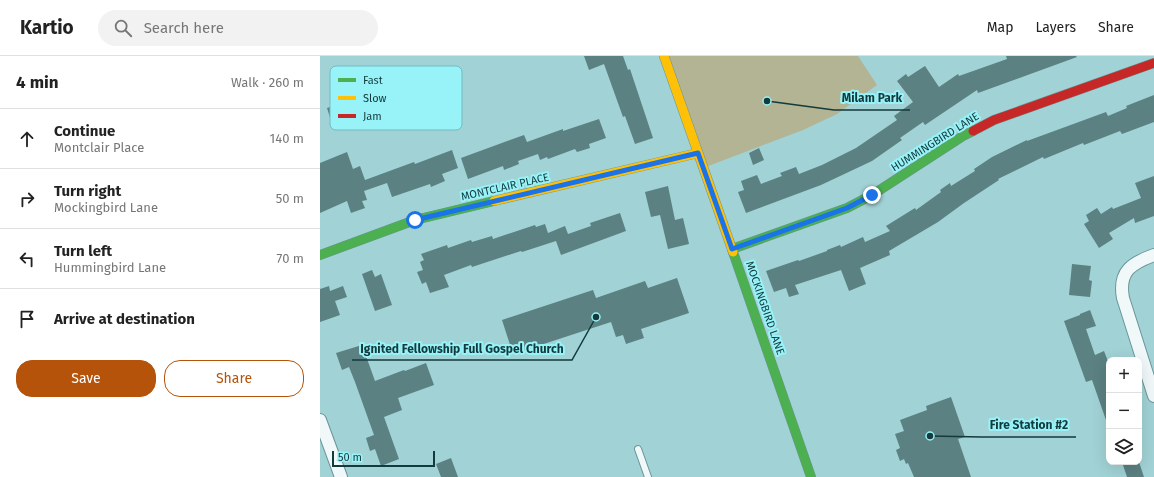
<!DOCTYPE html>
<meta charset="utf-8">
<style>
:root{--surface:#fff;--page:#f2f2f2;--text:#222;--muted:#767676;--line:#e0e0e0;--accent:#b45309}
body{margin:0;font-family:"Fira Sans",sans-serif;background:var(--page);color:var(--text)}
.controls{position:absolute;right:12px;bottom:12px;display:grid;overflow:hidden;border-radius:8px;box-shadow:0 4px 16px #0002}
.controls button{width:36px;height:36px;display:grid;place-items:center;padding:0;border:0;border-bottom:1px solid var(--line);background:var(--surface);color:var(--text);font:20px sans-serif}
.scale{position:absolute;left:12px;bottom:10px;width:103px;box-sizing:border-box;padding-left:4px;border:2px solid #133a3c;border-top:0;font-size:11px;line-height:14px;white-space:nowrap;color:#133a3c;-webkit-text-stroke:3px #98f3f8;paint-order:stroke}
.stop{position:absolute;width:12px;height:12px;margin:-9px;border:3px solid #1a73e8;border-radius:50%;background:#fff}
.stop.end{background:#1a73e8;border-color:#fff;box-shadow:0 1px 4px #0008}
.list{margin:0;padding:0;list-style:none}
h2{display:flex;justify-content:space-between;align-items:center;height:52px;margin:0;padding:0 16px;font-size:17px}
h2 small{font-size:13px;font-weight:400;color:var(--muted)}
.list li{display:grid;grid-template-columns:26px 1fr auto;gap:12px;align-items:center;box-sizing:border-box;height:60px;padding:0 16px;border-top:1px solid var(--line)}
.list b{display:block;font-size:15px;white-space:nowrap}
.list p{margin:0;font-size:13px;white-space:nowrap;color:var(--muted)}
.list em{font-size:13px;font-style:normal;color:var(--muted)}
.actions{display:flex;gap:8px;padding:12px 16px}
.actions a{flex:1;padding:9px 0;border:1px solid var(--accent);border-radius:16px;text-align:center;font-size:14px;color:var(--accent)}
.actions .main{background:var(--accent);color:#fff}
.icon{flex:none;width:22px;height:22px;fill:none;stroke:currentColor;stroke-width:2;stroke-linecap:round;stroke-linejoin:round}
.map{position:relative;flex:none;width:834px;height:421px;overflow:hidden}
header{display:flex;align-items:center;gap:24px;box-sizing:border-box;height:56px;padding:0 20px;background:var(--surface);border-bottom:1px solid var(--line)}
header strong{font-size:19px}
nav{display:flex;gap:22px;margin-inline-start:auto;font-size:14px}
.search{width:280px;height:36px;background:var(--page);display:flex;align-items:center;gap:10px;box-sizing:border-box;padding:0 14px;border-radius:22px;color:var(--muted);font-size:15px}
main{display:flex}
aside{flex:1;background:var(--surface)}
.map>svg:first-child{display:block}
.green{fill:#b2b493}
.building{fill:#5b8182}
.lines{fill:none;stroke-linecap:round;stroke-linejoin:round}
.lane-casing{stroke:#6b9597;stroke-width:8}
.street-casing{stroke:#6b9597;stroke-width:14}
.fast-casing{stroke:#6b9597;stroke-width:10}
.slow-casing{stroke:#6b9597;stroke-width:10}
.jam-casing{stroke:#6b9597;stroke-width:10}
.lane{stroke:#f1f8f9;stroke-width:6}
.street{stroke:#f1f8f9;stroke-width:12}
.fast{stroke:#4caf50;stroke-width:9}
.slow{stroke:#ffc107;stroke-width:9}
.jam{stroke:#c62828;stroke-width:9}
.route{stroke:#1a73e8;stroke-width:5}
.labels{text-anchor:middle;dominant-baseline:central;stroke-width:4;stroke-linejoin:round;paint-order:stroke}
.street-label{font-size:11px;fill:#133a3c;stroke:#98f3f8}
.key{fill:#98f3f8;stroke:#70bcc0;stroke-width:1}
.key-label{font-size:11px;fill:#133a3c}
.leader{fill:none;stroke:#133a3c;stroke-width:1.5}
.callout-dot{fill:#133a3c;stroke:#98f3f8;stroke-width:1.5}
.callout-label{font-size:12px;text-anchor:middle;font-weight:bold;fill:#133a3c;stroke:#98f3f8;stroke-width:4;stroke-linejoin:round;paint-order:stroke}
</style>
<header>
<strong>Kartio</strong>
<div class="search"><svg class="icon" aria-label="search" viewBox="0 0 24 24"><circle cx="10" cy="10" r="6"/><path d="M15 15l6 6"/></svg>Search here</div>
<nav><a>Map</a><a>Layers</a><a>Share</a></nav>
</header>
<main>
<aside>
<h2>4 min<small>Walk · 260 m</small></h2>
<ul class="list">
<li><svg class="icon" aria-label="ahead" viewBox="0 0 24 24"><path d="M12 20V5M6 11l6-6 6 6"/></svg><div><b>Continue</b><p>Montclair Place</p></div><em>140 m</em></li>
<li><svg class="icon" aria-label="right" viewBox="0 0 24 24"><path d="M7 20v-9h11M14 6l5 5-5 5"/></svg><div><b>Turn right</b><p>Mockingbird Lane</p></div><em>50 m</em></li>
<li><svg class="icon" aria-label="left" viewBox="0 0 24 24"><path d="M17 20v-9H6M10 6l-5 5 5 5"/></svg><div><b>Turn left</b><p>Hummingbird Lane</p></div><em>70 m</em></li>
<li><svg class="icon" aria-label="arrive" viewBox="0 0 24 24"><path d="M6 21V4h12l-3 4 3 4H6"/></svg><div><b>Arrive at destination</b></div></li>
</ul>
<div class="actions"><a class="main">Save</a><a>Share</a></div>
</aside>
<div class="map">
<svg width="834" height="421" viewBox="0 0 834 421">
<rect width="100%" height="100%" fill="#a1d2d5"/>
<path class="green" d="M344,0H538L557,29L517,58L483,74L383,112Z"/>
<path class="building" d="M264,0H303L308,14L310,13L333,82L315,88L305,60L303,61L284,8L269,14Z
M686,0H756L757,1L658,37L657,34L605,69L603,66L580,82L582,84L552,105L501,129L426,157L418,136L424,134L421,125L437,119L441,128L462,120L460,117L476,111L479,118L502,109L536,92L577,64L574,60L593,46L577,25L586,18L588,21L605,10L619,31L638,18L639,20L687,3Z
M834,39V66L802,78L800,75L764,89L763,87L724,103L723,101L678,123L679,124L644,147L618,166L569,195L570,199L540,212L546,228L529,235L521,214L475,229L479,238L469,241L466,232L454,236L446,215L478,204L479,205L507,195V194L520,189L521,191L543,181L545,186L570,175L566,170L595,152L596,154L621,136L620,134L630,127L631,130L655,115L654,113L672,101L707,84V85L786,56L788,60L807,52L806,50Z
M20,48L26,63L12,68L7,52Z
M279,63L286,82L269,88L270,92L257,96L255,93L228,103L227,101L220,104L218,98L198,105L199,108L184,114L183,110L148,123L141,102L204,79L207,86L243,73V75Z
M439,92L444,104L433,109L429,97Z
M132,94L138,112L122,118L125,125L111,131L110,128L72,141L67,127L44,135L47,144L42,145L45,152L31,157L27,145L0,157V107L27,96L33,113L40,110L45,124L94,106L95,108Z
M834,120V160L815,167L814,162L789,177L793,183L779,192L764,168L769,165L766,159L777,152L781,158L792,151L793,153L821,142L815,127Z
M348,130L355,164L363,162L369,188L348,193L340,159L331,161L325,136Z
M300,157L306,175L241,199L236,185L202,196L201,195L152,211L151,209L124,219L129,231L110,237L106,226L102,228L97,216L103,214L100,206L104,204L101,198L127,189L128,192L151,184L152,186L172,180L173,183L215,169L216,171L225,168L228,177L245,170L248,178L271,170L270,167Z
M752,208L771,210L769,224L772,225L770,241L749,239Z
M52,214L55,221L61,218L72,249L55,255L42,218Z
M357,222L369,257L321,273L324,282L306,288L303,279L296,281L291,266L193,298L182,264L273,234L276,242L325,225L328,232Z
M9,230L10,235L23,230L27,241L15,245L20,259L0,266V233Z
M770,254L776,270L766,273L775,299L784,295L789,308V367H787L772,324L766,326L744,265L760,259V258Z
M42,289L55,325L84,314L85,315L106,307L114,329L78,342L82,354L64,361L79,403L61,410L55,393L50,395L46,382L54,379L35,326L29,311L22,314L16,297Z
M631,341L645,381L638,383L651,421H594L588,407L586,408L584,403L580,405L576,394L580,392L575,378L584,375L580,364L607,354L606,350Z
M131,402L138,421H121L116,408Z
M802,406H819L824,421H807Z"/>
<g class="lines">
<g class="lane-casing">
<path id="lane" d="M318,393L328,421"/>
</g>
<g class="street-casing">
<path id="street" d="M834,199C812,207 798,215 803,242L834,340
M0,364L21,421"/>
</g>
<g class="fast-casing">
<path id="fast" d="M412,193L527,152L552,139L643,80L653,75
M413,196L491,421
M0,199L95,164L174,145"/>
</g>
<g class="slow-casing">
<path id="slow" d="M344,0L413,196
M174,145L378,97"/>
</g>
<g class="jam-casing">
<path id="jam" d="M653,75L674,64L834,7"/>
</g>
<use href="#lane" class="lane"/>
<use href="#street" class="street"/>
<use href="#fast" class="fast"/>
<use href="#slow" class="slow"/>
<use href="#jam" class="jam"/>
</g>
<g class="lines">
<path class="route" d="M95,164L378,97L412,193L527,152L552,139"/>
</g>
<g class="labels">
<g class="street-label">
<text transform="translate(615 86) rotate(-32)">HUMMINGBIRD LANE</text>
<text transform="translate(185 131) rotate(-13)">MONTCLAIR PLACE</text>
<text transform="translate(445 252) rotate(71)">MOCKINGBIRD LANE</text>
</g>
</g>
<rect x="10" y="10" width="132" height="64" rx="6" class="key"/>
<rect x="18" y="22" width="18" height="4" fill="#4caf50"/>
<rect x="18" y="40" width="18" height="4" fill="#ffc107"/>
<rect x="18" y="58" width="18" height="4" fill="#c62828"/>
<g class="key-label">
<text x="43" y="28">Fast</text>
<text x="43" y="46">Slow</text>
<text x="43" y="64">Jam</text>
</g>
<path class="leader" d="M447 45L514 54H590M276 261L252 304H32M610 380L662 381H756"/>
<g class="callout-dot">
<circle cx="447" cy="45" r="4"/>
<circle cx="276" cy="261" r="4"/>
<circle cx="610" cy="380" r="4"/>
</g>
<g class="callout-label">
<text x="552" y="46">Milam Park</text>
<text x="142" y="297">Ignited Fellowship Full Gospel Church</text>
<text x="709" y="373">Fire Station #2</text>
</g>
</svg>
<div class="controls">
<button>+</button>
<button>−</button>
<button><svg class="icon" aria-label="layers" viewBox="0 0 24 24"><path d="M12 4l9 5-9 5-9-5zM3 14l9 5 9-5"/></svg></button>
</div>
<div class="scale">50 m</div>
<div class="stop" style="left:95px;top:164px"></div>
<div class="stop end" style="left:552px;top:139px"></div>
</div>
</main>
